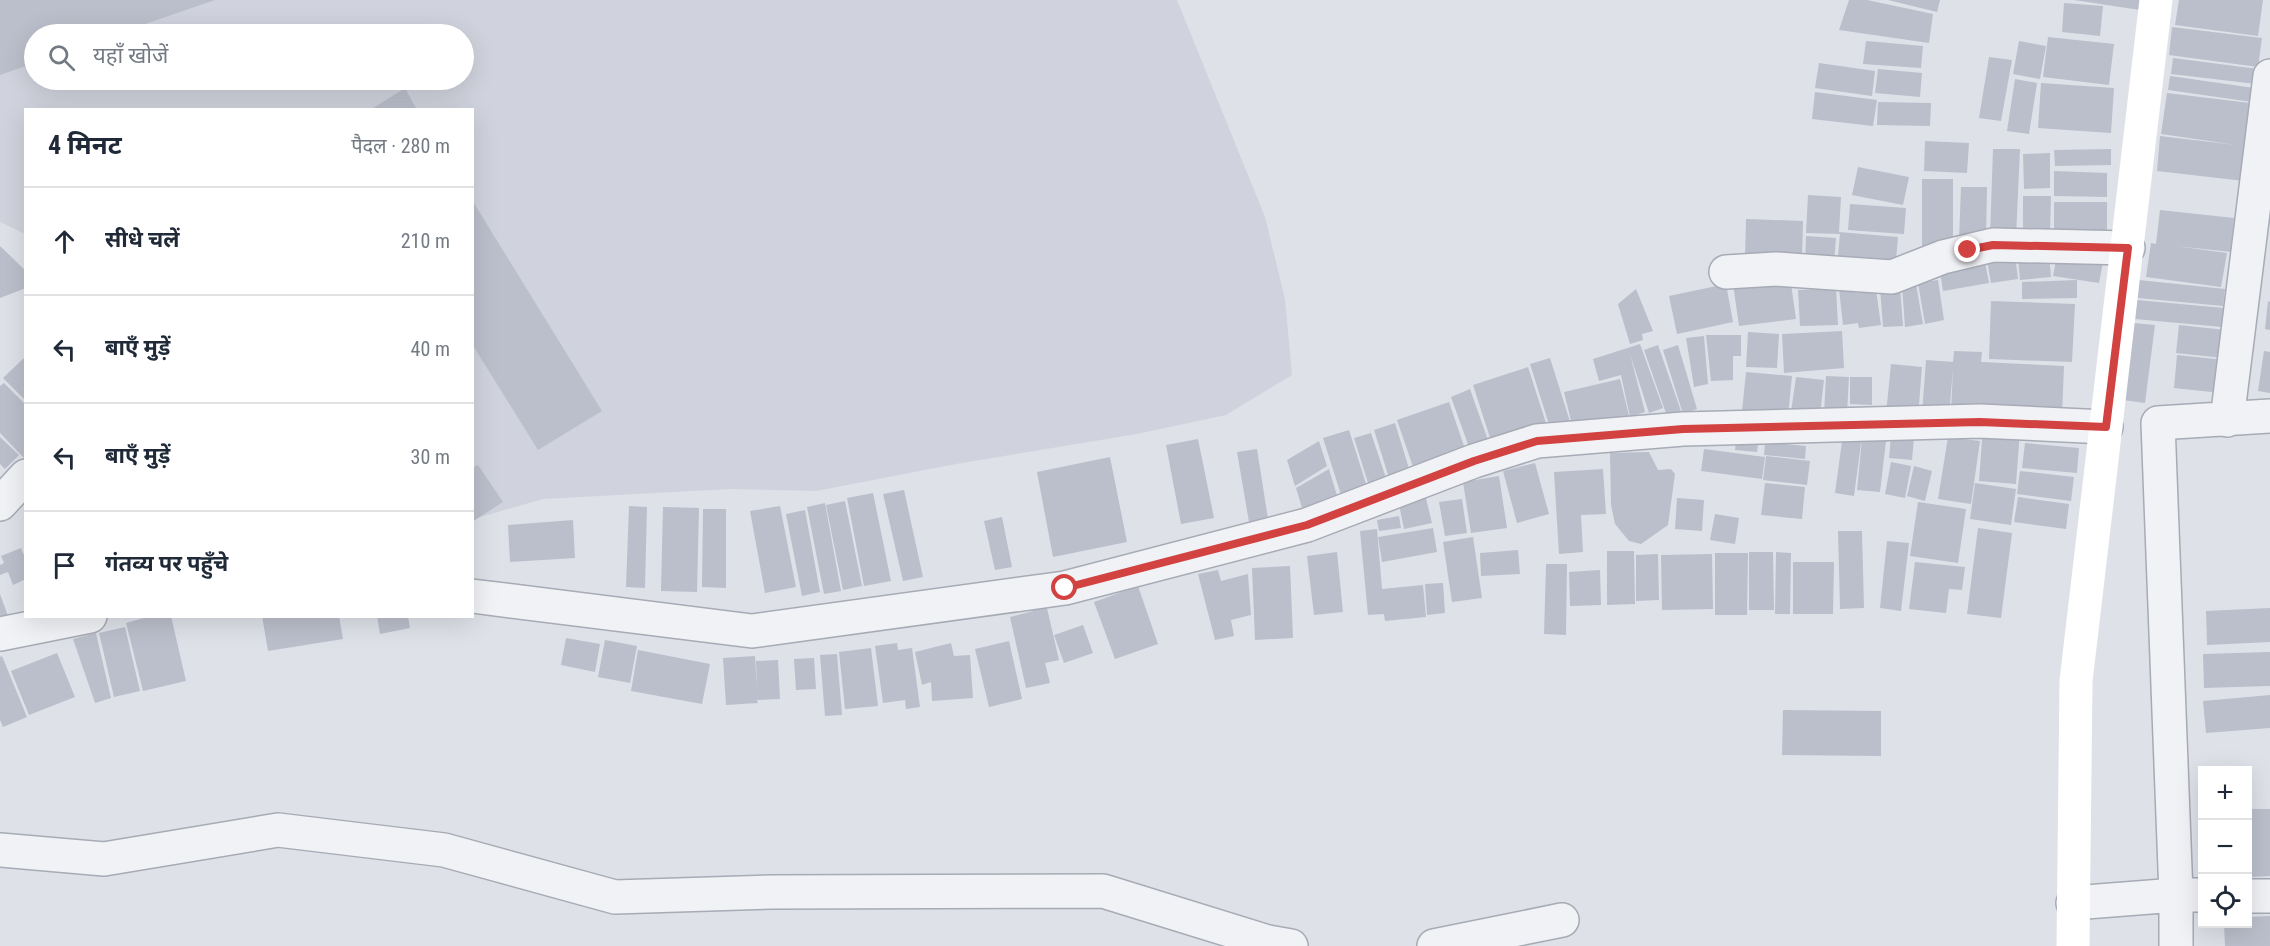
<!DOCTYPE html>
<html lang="hi">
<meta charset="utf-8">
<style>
:root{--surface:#fff;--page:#f2f2f3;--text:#1f2937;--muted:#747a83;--line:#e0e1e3}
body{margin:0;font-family:"Roboto Condensed","Noto Sans Devanagari",sans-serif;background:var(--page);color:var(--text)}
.controls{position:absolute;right:18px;bottom:18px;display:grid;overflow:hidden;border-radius:0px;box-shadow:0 6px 24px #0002}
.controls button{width:54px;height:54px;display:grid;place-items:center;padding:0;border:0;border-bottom:2px solid var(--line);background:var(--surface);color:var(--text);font:30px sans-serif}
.stop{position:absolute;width:18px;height:18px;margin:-14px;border:4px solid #d14240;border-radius:50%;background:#fff}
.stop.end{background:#d14240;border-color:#fff;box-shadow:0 2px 6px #0008}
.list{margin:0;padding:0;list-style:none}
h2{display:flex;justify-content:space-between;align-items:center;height:78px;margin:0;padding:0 24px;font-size:26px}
h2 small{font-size:20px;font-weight:400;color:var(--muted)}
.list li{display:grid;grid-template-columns:39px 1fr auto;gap:18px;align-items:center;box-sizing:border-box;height:108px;padding:0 24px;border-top:2px solid var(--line)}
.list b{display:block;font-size:22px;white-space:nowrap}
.list em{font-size:20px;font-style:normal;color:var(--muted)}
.icon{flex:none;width:33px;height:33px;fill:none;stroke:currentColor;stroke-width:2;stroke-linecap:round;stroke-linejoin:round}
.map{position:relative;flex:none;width:2270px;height:946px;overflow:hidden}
.search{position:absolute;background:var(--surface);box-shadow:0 6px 24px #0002;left:24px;top:24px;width:450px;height:66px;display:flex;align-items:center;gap:15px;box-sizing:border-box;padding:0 21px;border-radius:33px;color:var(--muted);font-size:22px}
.panel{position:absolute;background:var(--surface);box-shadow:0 6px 24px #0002;left:24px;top:108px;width:450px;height:510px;border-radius:0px}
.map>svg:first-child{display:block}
.built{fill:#d0d3dd;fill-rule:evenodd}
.building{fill:#bbbfcb}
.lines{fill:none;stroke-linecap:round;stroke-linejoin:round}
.street-casing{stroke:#a7abb5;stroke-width:36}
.street{stroke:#f1f2f6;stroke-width:33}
.secondary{stroke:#fff;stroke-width:33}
.route{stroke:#d14240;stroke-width:8}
</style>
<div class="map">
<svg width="2270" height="946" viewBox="0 0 2270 946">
<rect width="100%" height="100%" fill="#dee1e8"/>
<path class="built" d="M0,0H1177L1265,217L1285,299L1292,375L1226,415L1137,434L956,464L816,491L731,489L543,499L473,519L472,110H26L25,234L0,222ZM34,34H464V80H34Z"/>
<path class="building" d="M0,0H215L116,34H34V63L0,75Z
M1849,0H1867L1933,14L1929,43L1839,30Z
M1888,0H1940L1937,12Z
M2074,0H2141L2140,10Z
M2179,0H2263L2258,36L2175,25Z
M2064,3L2103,6L2100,36L2062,32Z
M2172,27L2262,38L2258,67L2169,55Z
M2048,37L2114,44L2109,85L2043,77Z
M1866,41L1923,46L1921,68L1863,64Z
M2019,41L2046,46L2040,79L2013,74Z
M1989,57L2012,60L2001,121L1979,118Z
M2173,58L2258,69L2256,84L2171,74Z
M1819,63L1875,71L1872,96L1815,88Z
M1878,69L1922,73L1920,97L1875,93Z
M2170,76L2254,88L2252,102L2168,90Z
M2015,79L2037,83L2029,134L2007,131Z
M2041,83L2114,88L2111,133L2038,128Z
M405,88L417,110H370Z
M1815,92L1877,100L1873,126L1812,119Z
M2167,93L2250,103L2244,145L2248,146L2244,181L2157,171L2160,136L2236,145L2161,134Z
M1878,102L1931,103L1930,126L1877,125Z
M1925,141L1969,143L1967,173L1924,171Z
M1993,149H2020L2016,237L1990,236Z
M2111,149V165L2055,166L2054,150Z
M2050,153V188L2024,189L2023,154Z
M1858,167L1909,177L1903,205L1852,195Z
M2054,171L2107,173V197L2054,196Z
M1922,179H1953V247H1922Z
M1961,187H1987L1986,241L1959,240Z
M1808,195L1841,197L1839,232L1898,237L1895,272L1837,267L1840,234L1806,233Z
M2023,196H2051L2050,234L2023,233Z
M472,200L602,411L538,450L472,344Z
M2054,202H2107V239H2054Z
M1850,204L1906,208L1904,234L1848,230Z
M2160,210L2234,218L2231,252L2176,246L2227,253L2221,287L2146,277L2151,243L2156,244Z
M1746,219L1803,221L1802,259L1745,258Z
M1806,236L1836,238L1834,265L1805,264Z
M0,246L26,271V288L0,298Z
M2015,255L2018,279L1991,283L1987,260Z
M2049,255L2051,277L2020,280L2018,258Z
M2057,255L2103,262L2099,283L2053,276Z
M1984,257L1989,283L1943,291L1939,265Z
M1790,277L1796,319L1739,326L1733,284Z
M1938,280L1944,320L1925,324L1918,283Z
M2077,280V298L2022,299V282Z
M2139,280L2225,289L2223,306L2138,298Z
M1726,284L1733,322L1677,334L1669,296Z
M1916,284L1923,324L1905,327L1902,286Z
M1854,287L1855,293L1876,290L1881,325L1859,328L1858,323L1843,325L1839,289Z
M1900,287L1903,326L1883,327L1880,288Z
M1836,288L1838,325L1800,326L1798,290Z
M1636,289L1653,331L1642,334L1643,340L1630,344L1618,304Z
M2137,300L2224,308L2222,327L2135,319Z
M1991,301L2075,304L2072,362L1989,359Z
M2268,301L2270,302V330L2265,329Z
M2133,323L2155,325L2145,403L2123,400Z
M2179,325L2226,330L2223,358L2176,353Z
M1842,331L1844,368L1784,373L1782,334Z
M1748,332L1779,334L1777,368L1746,367Z
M1706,335H1741V356H1733V380L1711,381Z
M1704,336L1708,384L1694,387L1686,338Z
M1640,344L1663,408L1649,413L1630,354L1645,412L1630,417L1621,375L1599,381L1593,359Z
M1658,345L1681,411L1667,416L1644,350Z
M1678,345L1697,409L1683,414L1663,350Z
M1954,351L1982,352L1981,362L2064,366L2062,416L1951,411L1953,368L1949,416L1922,413L1926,360L1953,362Z
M2264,351L2270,352V393L2258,391Z
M2177,355L2225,360L2221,393L2174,388Z
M26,356V401L3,378Z
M1550,358L1572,428L1552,434L1530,364Z
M1891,364L1922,367L1918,417L1886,414Z
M1528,367L1547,426L1492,444L1473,385Z
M1746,372L1792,376L1788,416L1742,411Z
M1826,376L1849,377L1847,414L1824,413Z
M1796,377L1824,380L1820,415L1791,412Z
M1850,377H1872V405L1850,404Z
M1620,379L1630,420L1574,433L1564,392Z
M4,383L26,405L24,458L0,433V386Z
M1470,389L1489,443L1470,450L1451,397Z
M1449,402L1465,449L1413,467L1397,420Z
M1395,423L1410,472L1389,478L1374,430Z
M1983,427L2020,430L2016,484L1979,481Z
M1349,430L1368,490L1342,498L1323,438Z
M1371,433L1387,481L1369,486L1354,438Z
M1737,433L1759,436L1757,452L1735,450Z
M1843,434L1862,436L1854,496L1835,493Z
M1891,436L1914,438L1912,460L1889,458Z
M0,437L19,455L5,469L0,464Z
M1948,437L1980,441L1971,504L1938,499Z
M1198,439L1214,518L1181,524L1166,445Z
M1862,439L1886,441L1880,492L1857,490Z
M1319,441L1327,466L1295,486L1287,460Z
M1765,442L1806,446L1805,459L1764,455Z
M2025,443L2079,448L2077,473L2022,468Z
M1257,449L1268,519L1249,522L1237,452Z
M1704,449L1765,457L1762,479L1701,471Z
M1649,452L1658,470L1671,469L1675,474L1668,525L1641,544L1629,541L1615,524L1611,505L1610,453Z
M1766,456L1810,461L1807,485L1763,480Z
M1110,457L1127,542L1053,557L1037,472Z
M1891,462L1911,466L1905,498L1885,494Z
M1535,463L1549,514L1517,523L1503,471Z
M478,465L503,502L472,522V468Z
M1914,466L1932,471L1925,501L1907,496Z
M1329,469L1339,502L1306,521L1296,488Z
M1603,469L1606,514L1581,515L1583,552L1559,554L1554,472Z
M2020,471L2074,477L2071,501L2017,494Z
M1499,476L1507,528L1471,533L1463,482Z
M1765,483L1805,487L1802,519L1761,515Z
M1975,483L2016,489L2011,525L1970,519Z
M904,490L923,577L903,581L883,494Z
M1424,490L1432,523L1404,529L1397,495Z
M873,493L891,581L864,586L847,498Z
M2018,497L2069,504L2066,529L2014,522Z
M1677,498L1704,500L1702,531L1675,529Z
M1462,499L1467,533L1445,536L1439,502Z
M845,501L862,586L843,590L826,505Z
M1918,502L1966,509L1958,563L1910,556Z
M825,503L841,591L824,594L807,507Z
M629,506L647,507L645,588L626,587Z
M780,506L796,587L765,593L750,511Z
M663,507L699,508L697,592L661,591Z
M703,509H726V588L702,587Z
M805,510L820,592L802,596L786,514Z
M1715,514L1739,518L1735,544L1710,540Z
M1399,516L1401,528L1379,531L1377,520Z
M1002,517L1012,567L995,570L984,521Z
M573,520L575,558L510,562L508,525Z
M1433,528L1437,552L1382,562L1378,537Z
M1978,528L2012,533L2001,618L1967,614Z
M1377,529L1382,589L1423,585L1426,617L1385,621L1384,614L1368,615L1360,531Z
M1838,531H1862L1864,608L1840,609Z
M1473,537L1482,598L1452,602L1443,542Z
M1887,541L1909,543L1901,611L1880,608Z
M21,548L26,560V579L13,585L8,572L0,575V565L4,563L1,556Z
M1518,550L1520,574L1481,576L1480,553Z
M1607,551H1634L1635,604L1607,605Z
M1337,552L1343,612L1314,615L1307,556Z
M1749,552H1773L1774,610H1749Z
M1776,552L1791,553L1790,614H1775Z
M1715,553H1748L1747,615H1715Z
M1658,554L1659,600L1636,601V555Z
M1712,554L1713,609L1662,610L1661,555Z
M1793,562H1834L1833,614H1793Z
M1915,562L1965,567L1962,590L1949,589L1946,613L1909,609Z
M1546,564H1567L1566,635L1544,634Z
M1290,566L1293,638L1255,640L1252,568Z
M1218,570L1221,581L1248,574L1251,615L1231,620L1234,636L1215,640L1198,574Z
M1600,570L1601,605L1570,606L1569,572Z
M1443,583L1445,613L1427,615L1425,584Z
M1138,586L1158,644L1115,659L1094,602Z
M0,594L8,616L0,619Z
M1046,604L1059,660L1045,663L1050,683L1026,688L1010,617L1033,611L1032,607Z
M2270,608V642L2207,645L2206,611Z
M151,616H171L186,681L143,691L126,623Z
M262,616H339L343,639L268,651Z
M377,616H408L410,628L380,634Z
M1083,625L1093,653L1064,663L1054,635Z
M125,627L140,691L114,697L99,633Z
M96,633L111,698L95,703L73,639Z
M566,638L600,644L595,672L561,665Z
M605,640L637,646L630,683L598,677Z
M1009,641L1022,699L989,707L975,649Z
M897,643L898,650L912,648L920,707L906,709L905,700L883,703L875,646Z
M951,643L954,656L970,655L973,698L932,701L931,682L922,685L915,652Z
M871,648L878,706L845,709L839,652Z
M638,650L710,664L702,704L631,691Z
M2270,652V686L2204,688L2203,654Z
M57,653L75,697L29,715L11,671Z
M837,654L842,715L825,716L820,655Z
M2,656L27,717L3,727L0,720V657Z
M755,656L757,689L756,661L778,660L780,699L757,700L758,703L726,705L723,658Z
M814,658L816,689L796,690L794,659Z
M2270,695V728L2206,733L2203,701Z
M1783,710L1881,711V756L1782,755Z
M2248,809H2270V876L2248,877Z
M2270,916V946H2225L2224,924H2247L2248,917Z"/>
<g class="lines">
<g class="street-casing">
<path id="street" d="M1726,272L1776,269L1892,277L1943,257L1993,245L2128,248
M2227,420L2270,76
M0,504L26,476
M472,596L752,631L1065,588L1307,525L1474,461L1537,441L1683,429L1980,421L2106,427
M0,634L90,616
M0,850L104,859L278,830L444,850L615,897L771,892L1103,891L1268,942L1291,946
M2248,896H2270
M2073,903L2176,895H2202
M1434,946L1562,920
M2176,946V895L2158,423L2270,416"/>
</g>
<use href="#street" class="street"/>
<path class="secondary" d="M2073,946L2076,681L2156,0"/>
</g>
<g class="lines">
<path class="route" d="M1065,588L1307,525L1474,461L1537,441L1683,429L1980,422L2106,427L2128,248L1993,245L1968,250"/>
</g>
</svg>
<div class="controls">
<button>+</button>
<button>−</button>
<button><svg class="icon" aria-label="locate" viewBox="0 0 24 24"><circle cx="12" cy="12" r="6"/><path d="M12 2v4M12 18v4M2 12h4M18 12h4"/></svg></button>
</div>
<div class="stop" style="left:1065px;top:588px"></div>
<div class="stop end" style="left:1968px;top:250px"></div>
<div class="search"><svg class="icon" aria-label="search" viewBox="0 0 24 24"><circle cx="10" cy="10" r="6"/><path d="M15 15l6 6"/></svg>यहाँ खोजें</div>
<section class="panel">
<h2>4 मिनट<small>पैदल · 280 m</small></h2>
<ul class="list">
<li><svg class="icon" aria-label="ahead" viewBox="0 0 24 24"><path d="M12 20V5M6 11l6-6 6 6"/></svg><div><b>सीधे चलें</b></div><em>210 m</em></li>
<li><svg class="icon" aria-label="left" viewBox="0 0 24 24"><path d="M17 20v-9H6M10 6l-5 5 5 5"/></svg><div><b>बाएँ मुड़ें</b></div><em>40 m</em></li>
<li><svg class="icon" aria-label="left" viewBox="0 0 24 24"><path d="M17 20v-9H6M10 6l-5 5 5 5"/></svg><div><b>बाएँ मुड़ें</b></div><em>30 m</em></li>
<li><svg class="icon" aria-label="arrive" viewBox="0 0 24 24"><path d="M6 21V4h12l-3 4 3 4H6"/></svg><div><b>गंतव्य पर पहुँचे</b></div></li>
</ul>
</section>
</div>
